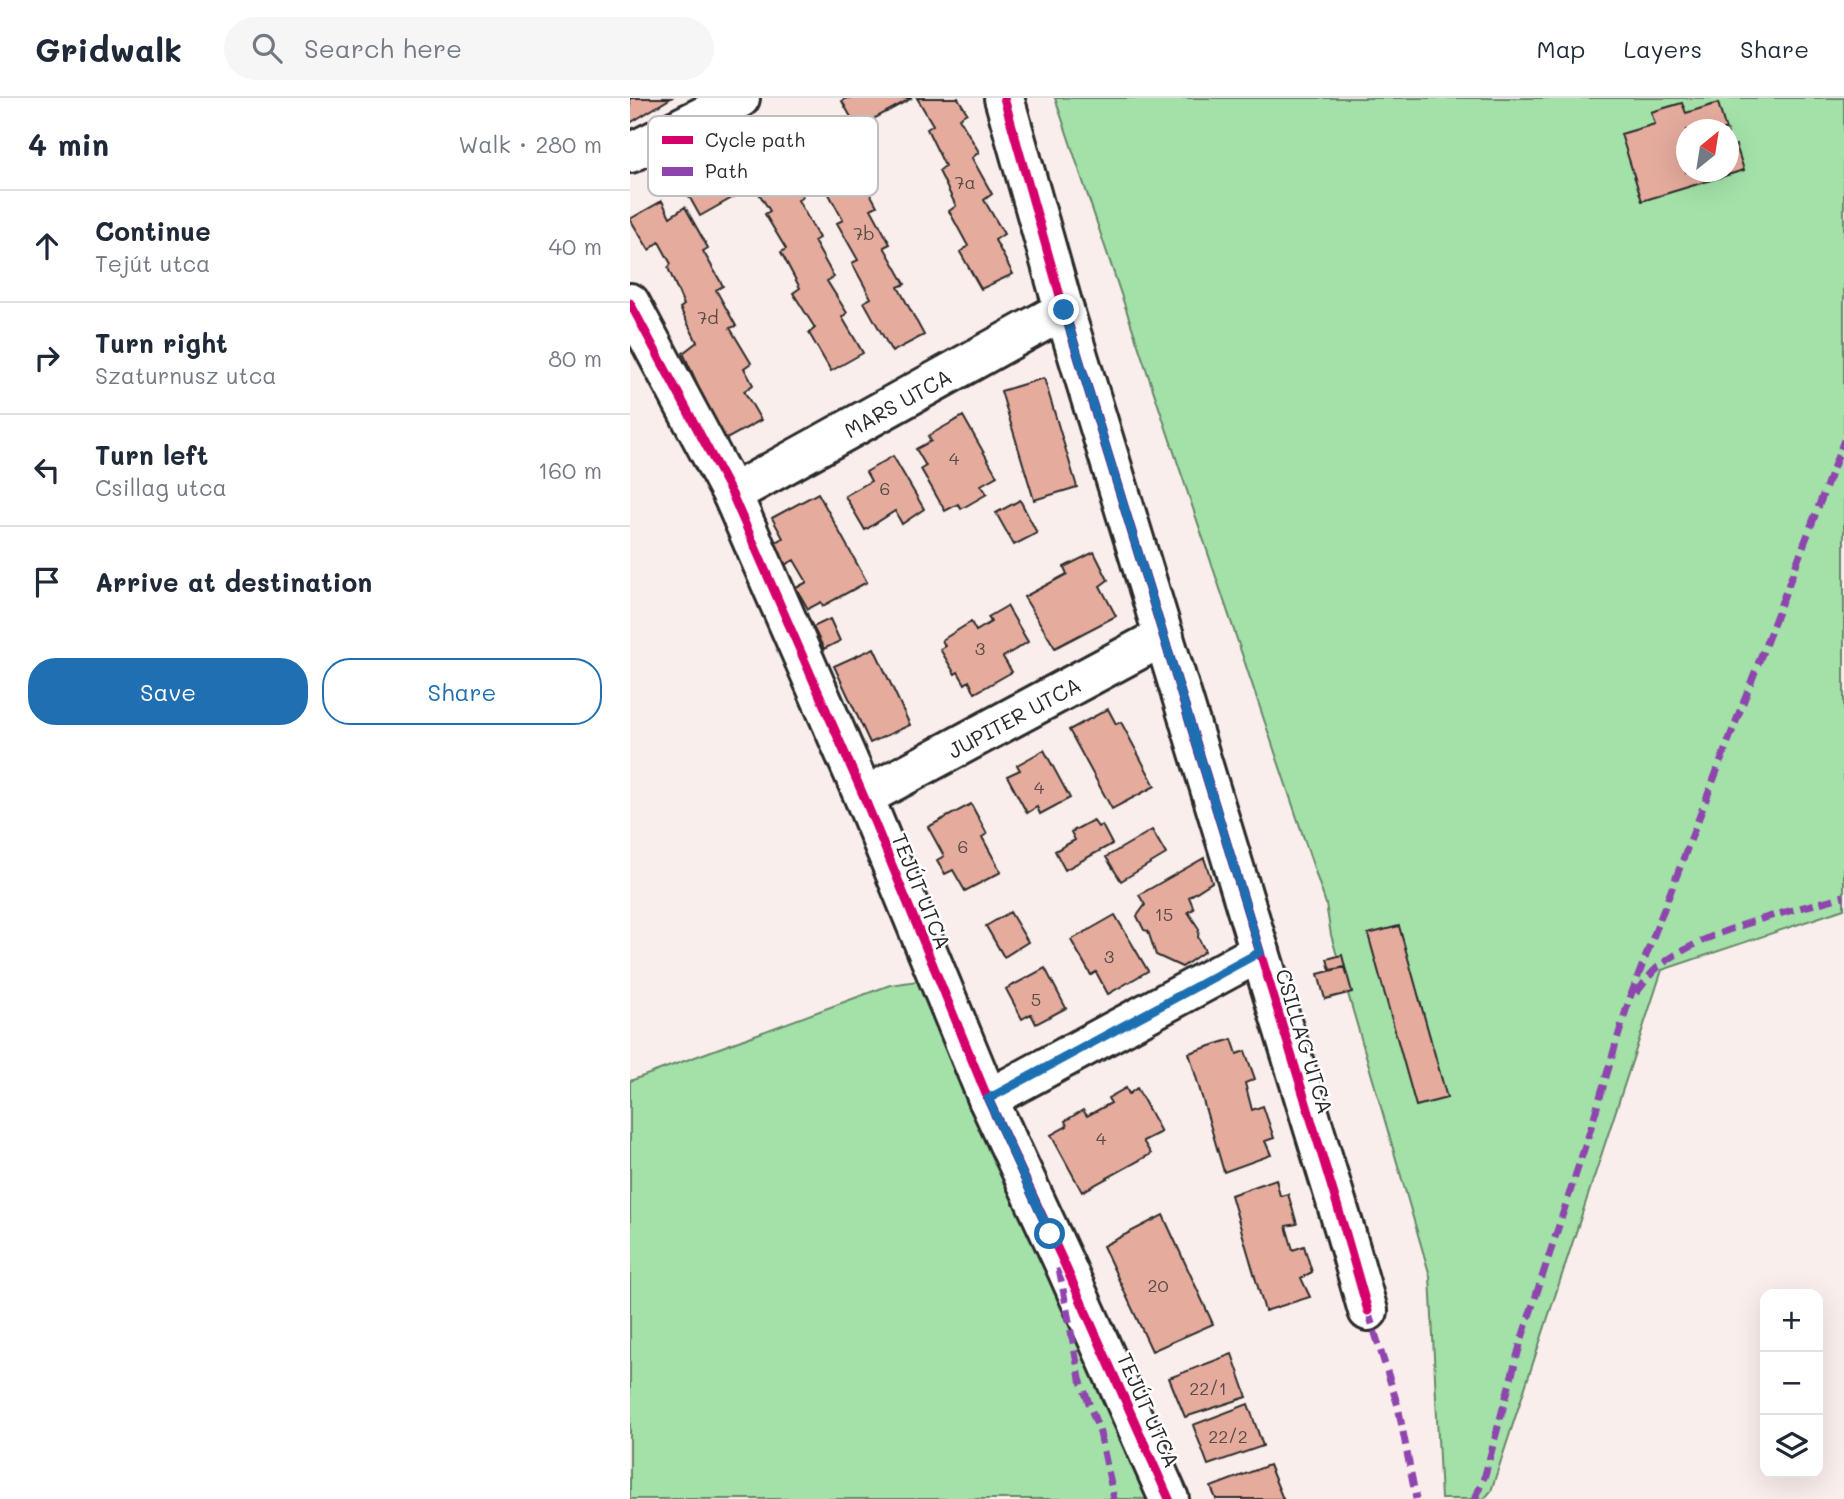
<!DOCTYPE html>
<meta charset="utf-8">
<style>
:root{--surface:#fff;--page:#f6f6f7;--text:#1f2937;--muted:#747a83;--line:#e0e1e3;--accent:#1f6fb2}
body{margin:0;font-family:Mali,sans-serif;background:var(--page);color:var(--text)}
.controls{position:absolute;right:21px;bottom:21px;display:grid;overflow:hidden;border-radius:14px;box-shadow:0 7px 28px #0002}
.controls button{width:63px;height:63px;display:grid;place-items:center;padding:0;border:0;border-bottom:2px solid var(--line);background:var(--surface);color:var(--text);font:35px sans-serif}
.compass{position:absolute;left:1046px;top:21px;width:63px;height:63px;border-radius:50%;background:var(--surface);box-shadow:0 7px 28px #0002;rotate:30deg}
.stop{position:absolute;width:21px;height:21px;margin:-16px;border:5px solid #1f6fb2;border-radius:50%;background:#fff}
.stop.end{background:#1f6fb2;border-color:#fff;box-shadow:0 2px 7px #0008}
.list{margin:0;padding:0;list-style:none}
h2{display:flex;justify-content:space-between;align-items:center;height:91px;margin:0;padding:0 28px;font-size:30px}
h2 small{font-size:23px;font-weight:400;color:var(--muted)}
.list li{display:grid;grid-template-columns:46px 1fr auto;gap:21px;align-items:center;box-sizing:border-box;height:112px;padding:0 28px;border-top:2px solid var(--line)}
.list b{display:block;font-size:26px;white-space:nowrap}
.list p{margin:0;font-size:23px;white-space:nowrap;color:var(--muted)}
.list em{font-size:23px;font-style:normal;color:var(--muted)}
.actions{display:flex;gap:14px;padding:21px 28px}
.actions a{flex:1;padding:16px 0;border:2px solid var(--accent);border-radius:28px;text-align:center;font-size:24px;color:var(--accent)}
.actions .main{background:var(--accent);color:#fff}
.icon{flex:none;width:38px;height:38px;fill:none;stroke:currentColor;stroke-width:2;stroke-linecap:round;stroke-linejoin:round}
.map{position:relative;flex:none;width:1214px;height:1401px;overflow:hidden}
header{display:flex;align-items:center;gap:42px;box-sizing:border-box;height:98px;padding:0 35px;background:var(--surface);border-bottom:2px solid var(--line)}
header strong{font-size:33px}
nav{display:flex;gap:38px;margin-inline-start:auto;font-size:24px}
.search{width:490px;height:63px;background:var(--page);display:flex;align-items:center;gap:18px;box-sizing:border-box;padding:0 24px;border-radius:38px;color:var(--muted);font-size:26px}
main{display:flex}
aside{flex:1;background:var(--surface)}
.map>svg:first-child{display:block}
.green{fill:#a3e1a9;stroke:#67866a;stroke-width:2;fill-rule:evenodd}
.building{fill:#e5ac9e;stroke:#2b2b2b;stroke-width:2}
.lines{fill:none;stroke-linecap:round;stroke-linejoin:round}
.minor-casing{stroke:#2b2b2b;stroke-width:44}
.minor{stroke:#fff;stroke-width:38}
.quiet{stroke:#8e44ad;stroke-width:7;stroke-dasharray:14 7;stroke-linecap:butt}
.cycleway-casing{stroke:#fff;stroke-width:13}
.cycleway{stroke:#d6006c;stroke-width:9}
.route{stroke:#1f6fb2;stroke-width:9}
.labels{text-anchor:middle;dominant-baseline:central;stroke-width:5;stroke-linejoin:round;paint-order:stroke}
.number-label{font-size:18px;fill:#5a4b48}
.street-label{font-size:21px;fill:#2b2b2b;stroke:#fff}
.key{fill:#fff;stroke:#bfbfbf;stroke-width:2}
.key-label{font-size:19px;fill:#2b2b2b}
</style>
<header>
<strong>Gridwalk</strong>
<div class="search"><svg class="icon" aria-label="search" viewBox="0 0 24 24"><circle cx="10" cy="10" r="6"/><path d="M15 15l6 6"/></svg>Search here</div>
<nav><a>Map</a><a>Layers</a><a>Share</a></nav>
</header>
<main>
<aside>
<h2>4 min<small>Walk · 280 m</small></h2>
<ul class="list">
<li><svg class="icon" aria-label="ahead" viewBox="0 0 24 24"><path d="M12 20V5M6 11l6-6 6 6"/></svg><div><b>Continue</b><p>Tejút utca</p></div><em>40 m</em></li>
<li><svg class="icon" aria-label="right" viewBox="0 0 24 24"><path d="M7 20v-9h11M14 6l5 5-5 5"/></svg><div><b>Turn right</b><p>Szaturnusz utca</p></div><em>80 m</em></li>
<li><svg class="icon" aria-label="left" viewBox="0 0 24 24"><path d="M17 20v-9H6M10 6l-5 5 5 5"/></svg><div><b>Turn left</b><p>Csillag utca</p></div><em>160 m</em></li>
<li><svg class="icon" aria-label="arrive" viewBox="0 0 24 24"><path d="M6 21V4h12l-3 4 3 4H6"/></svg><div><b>Arrive at destination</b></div></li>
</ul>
<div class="actions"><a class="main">Save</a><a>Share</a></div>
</aside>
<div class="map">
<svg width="1214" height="1401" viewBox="0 0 1214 1401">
<rect width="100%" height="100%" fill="#faeeec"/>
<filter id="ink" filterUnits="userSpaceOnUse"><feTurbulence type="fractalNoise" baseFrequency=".0143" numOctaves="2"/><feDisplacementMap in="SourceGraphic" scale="14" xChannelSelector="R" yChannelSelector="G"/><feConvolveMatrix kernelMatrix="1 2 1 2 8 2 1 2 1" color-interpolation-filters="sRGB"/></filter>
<g filter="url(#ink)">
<path class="green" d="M425,0H1214V811L1032,872L861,1393L854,1401H811L800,1178L701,837L696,806ZM1056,32H1098V74H1056Z
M308,880L539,1401H0V983L260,887Z"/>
<path class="building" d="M0,0H41L0,25Z
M217,0H282L227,30L212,3Z
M287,0H328L337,15L329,20L349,54L342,60L362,96L354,102L374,136L365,142L383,176L351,191L330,154L338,148L319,113L326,108L309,73L315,68L297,31L303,27Z
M1052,5L1056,15L1088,5L1096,32H1056V74H1098V39L1101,49L1106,47L1114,72L1012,103L991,36L1025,26L1021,14Z
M211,26L235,70L228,73L247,108L241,111L260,146L254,149L275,186L268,189L294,237L262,254L234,204L241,200L222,165L228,162L207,125L213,122L193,85L198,82L178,44Z
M151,60L173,99L168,102L189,140L184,143L204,179L197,183L217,215L212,219L233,255L201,273L179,235L185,230L163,195L170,190L151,154L156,151L135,116L140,113L118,78Z
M101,64L116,92L70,118L55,91Z
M32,103L40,119L55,109L78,150L73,153L93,188L86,192L106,228L100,230L121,265L114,270L123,287L114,293L131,322L93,343L67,293V285L53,255L67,244L50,210L54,207L38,170L41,166L29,144L19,152L0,121Z
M414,280L447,389L404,402L371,293Z
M333,318L367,378L351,387L357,396L331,411L328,406L315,413L291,371L296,368L286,351L301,343L298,338Z
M263,358L294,411L272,426L265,413L235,432L215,398L241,383L236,374Z
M188,395L237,484L193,508L191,504L178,511L166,490L177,484L164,462L146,472L134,450L153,440L142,420Z
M390,402L407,435L384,447L366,415Z
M464,454L478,482L470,488L486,518L425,550L394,499L437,476L434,469Z
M377,508L398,544L373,559L382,574L345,595L339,583L335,586L328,574L325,576L310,551L315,548L312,542L341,524L346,533L361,524L358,519Z
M200,521L210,543L194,551L183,529Z
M244,550L280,627L240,645L204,568Z
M478,611L486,626L491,624L525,688L482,711L439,632Z
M414,652L440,700L410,716L407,709L397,715L377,678L390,672L387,667Z
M341,706L357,736L352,739L371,774L335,793L323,772L315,776L307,762L314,758L298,729Z
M463,722L468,729L472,727L482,746L435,772L425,753L445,742L441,734Z
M522,732L536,756L491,783L476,759Z
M574,760L582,784L559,799L564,811L558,814L569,831L568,839L575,853L552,869L526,857L518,833L514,832L507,818L515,807L509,797Z
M380,814L398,844L374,859L356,828Z
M485,817L518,873L478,896L466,874L461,877L441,842Z
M769,828L817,1000L786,1008L738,836Z
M712,857L715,869L700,872L697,861Z
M715,869L722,894L695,901L688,876Z
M415,870L436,910L406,926L401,916L392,921L376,891Z
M602,941L607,956L615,953L625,981L615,985L622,1012L633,1008L644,1040L635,1043L641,1057L594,1074L559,955Z
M496,990L499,996L507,990L531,1034L513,1043L521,1056L452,1094L421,1037L437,1028L435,1023L453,1012L457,1018L481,1005L478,1000Z
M646,1081L650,1098L658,1096L667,1126L656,1128L663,1152L674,1148L682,1174L671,1180L680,1199L635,1213L601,1097Z
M533,1117L583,1226L522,1253L473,1148Z
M602,1256L617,1299L555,1319L539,1280Z
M618,1306L633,1348L578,1367L563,1327Z
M639,1367L653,1401H586L581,1389Z"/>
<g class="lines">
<g class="minor-casing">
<g id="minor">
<path d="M374,0L434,212L716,1136L738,1213"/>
<path d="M0,55L110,0"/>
<path d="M0,205L102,396L234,699L358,1001L434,1165L539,1401"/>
<path id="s1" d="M102,396L434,212"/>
<path id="s2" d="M234,699L534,538"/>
<path d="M358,1001L630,854"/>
</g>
</g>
<use href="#minor" class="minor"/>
<path class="quiet" d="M1006,895C1013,887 1019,877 1027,870C1075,831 1155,815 1214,798
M429,1170L450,1281L470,1335L484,1401
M738,1213L768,1308L786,1401
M845,1401L855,1377L892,1240L959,1036L999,902L1214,342"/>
<g class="cycleway-casing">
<path id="cycleway" d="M374,0L434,212L716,1136L738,1213
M0,205L102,396L234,699L358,1001L434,1165L539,1401"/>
</g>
<use href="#cycleway" class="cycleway"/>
</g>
</g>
<g class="lines" filter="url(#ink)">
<path class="route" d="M420,1136L358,1001L630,854L434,212"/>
</g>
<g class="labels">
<g class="number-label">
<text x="335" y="84">7a</text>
<text x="234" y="135">7b</text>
<text x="78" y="219">7d</text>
<text x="324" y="360">4</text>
<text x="255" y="390">6</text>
<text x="350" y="550">3</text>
<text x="409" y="689">4</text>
<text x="333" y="748">6</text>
<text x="534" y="816">15</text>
<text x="479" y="858">3</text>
<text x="406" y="901">5</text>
<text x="471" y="1040">4</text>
<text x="528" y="1187">20</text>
<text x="578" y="1290">22/1</text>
<text x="598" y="1338">22/2</text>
</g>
<g class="street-label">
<text stroke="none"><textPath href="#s1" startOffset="189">MARS UTCA</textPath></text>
<text stroke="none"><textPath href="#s2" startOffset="170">JUPITER UTCA</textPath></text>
<text transform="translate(292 793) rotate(68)">TEJÚT UTCA</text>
<text transform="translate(675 943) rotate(73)">CSILLAG UTCA</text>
<text transform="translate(519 1312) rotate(66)">TEJÚT UTCA</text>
</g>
</g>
<rect x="18" y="18" width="230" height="80" rx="10" class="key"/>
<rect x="32" y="38" width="31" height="8" fill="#d6006c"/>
<rect x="32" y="69" width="31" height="9" fill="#8e44ad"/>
<g class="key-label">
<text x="75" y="49">Cycle path</text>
<text x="75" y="80">Path</text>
</g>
</svg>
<div class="controls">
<button>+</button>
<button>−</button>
<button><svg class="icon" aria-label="layers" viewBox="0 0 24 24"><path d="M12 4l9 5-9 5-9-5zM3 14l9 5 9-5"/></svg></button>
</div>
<svg class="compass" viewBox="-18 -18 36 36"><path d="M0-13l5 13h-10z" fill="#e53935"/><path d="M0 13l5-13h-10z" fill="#747a83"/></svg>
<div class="stop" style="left:420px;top:1136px"></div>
<div class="stop end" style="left:434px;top:212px"></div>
</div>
</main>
